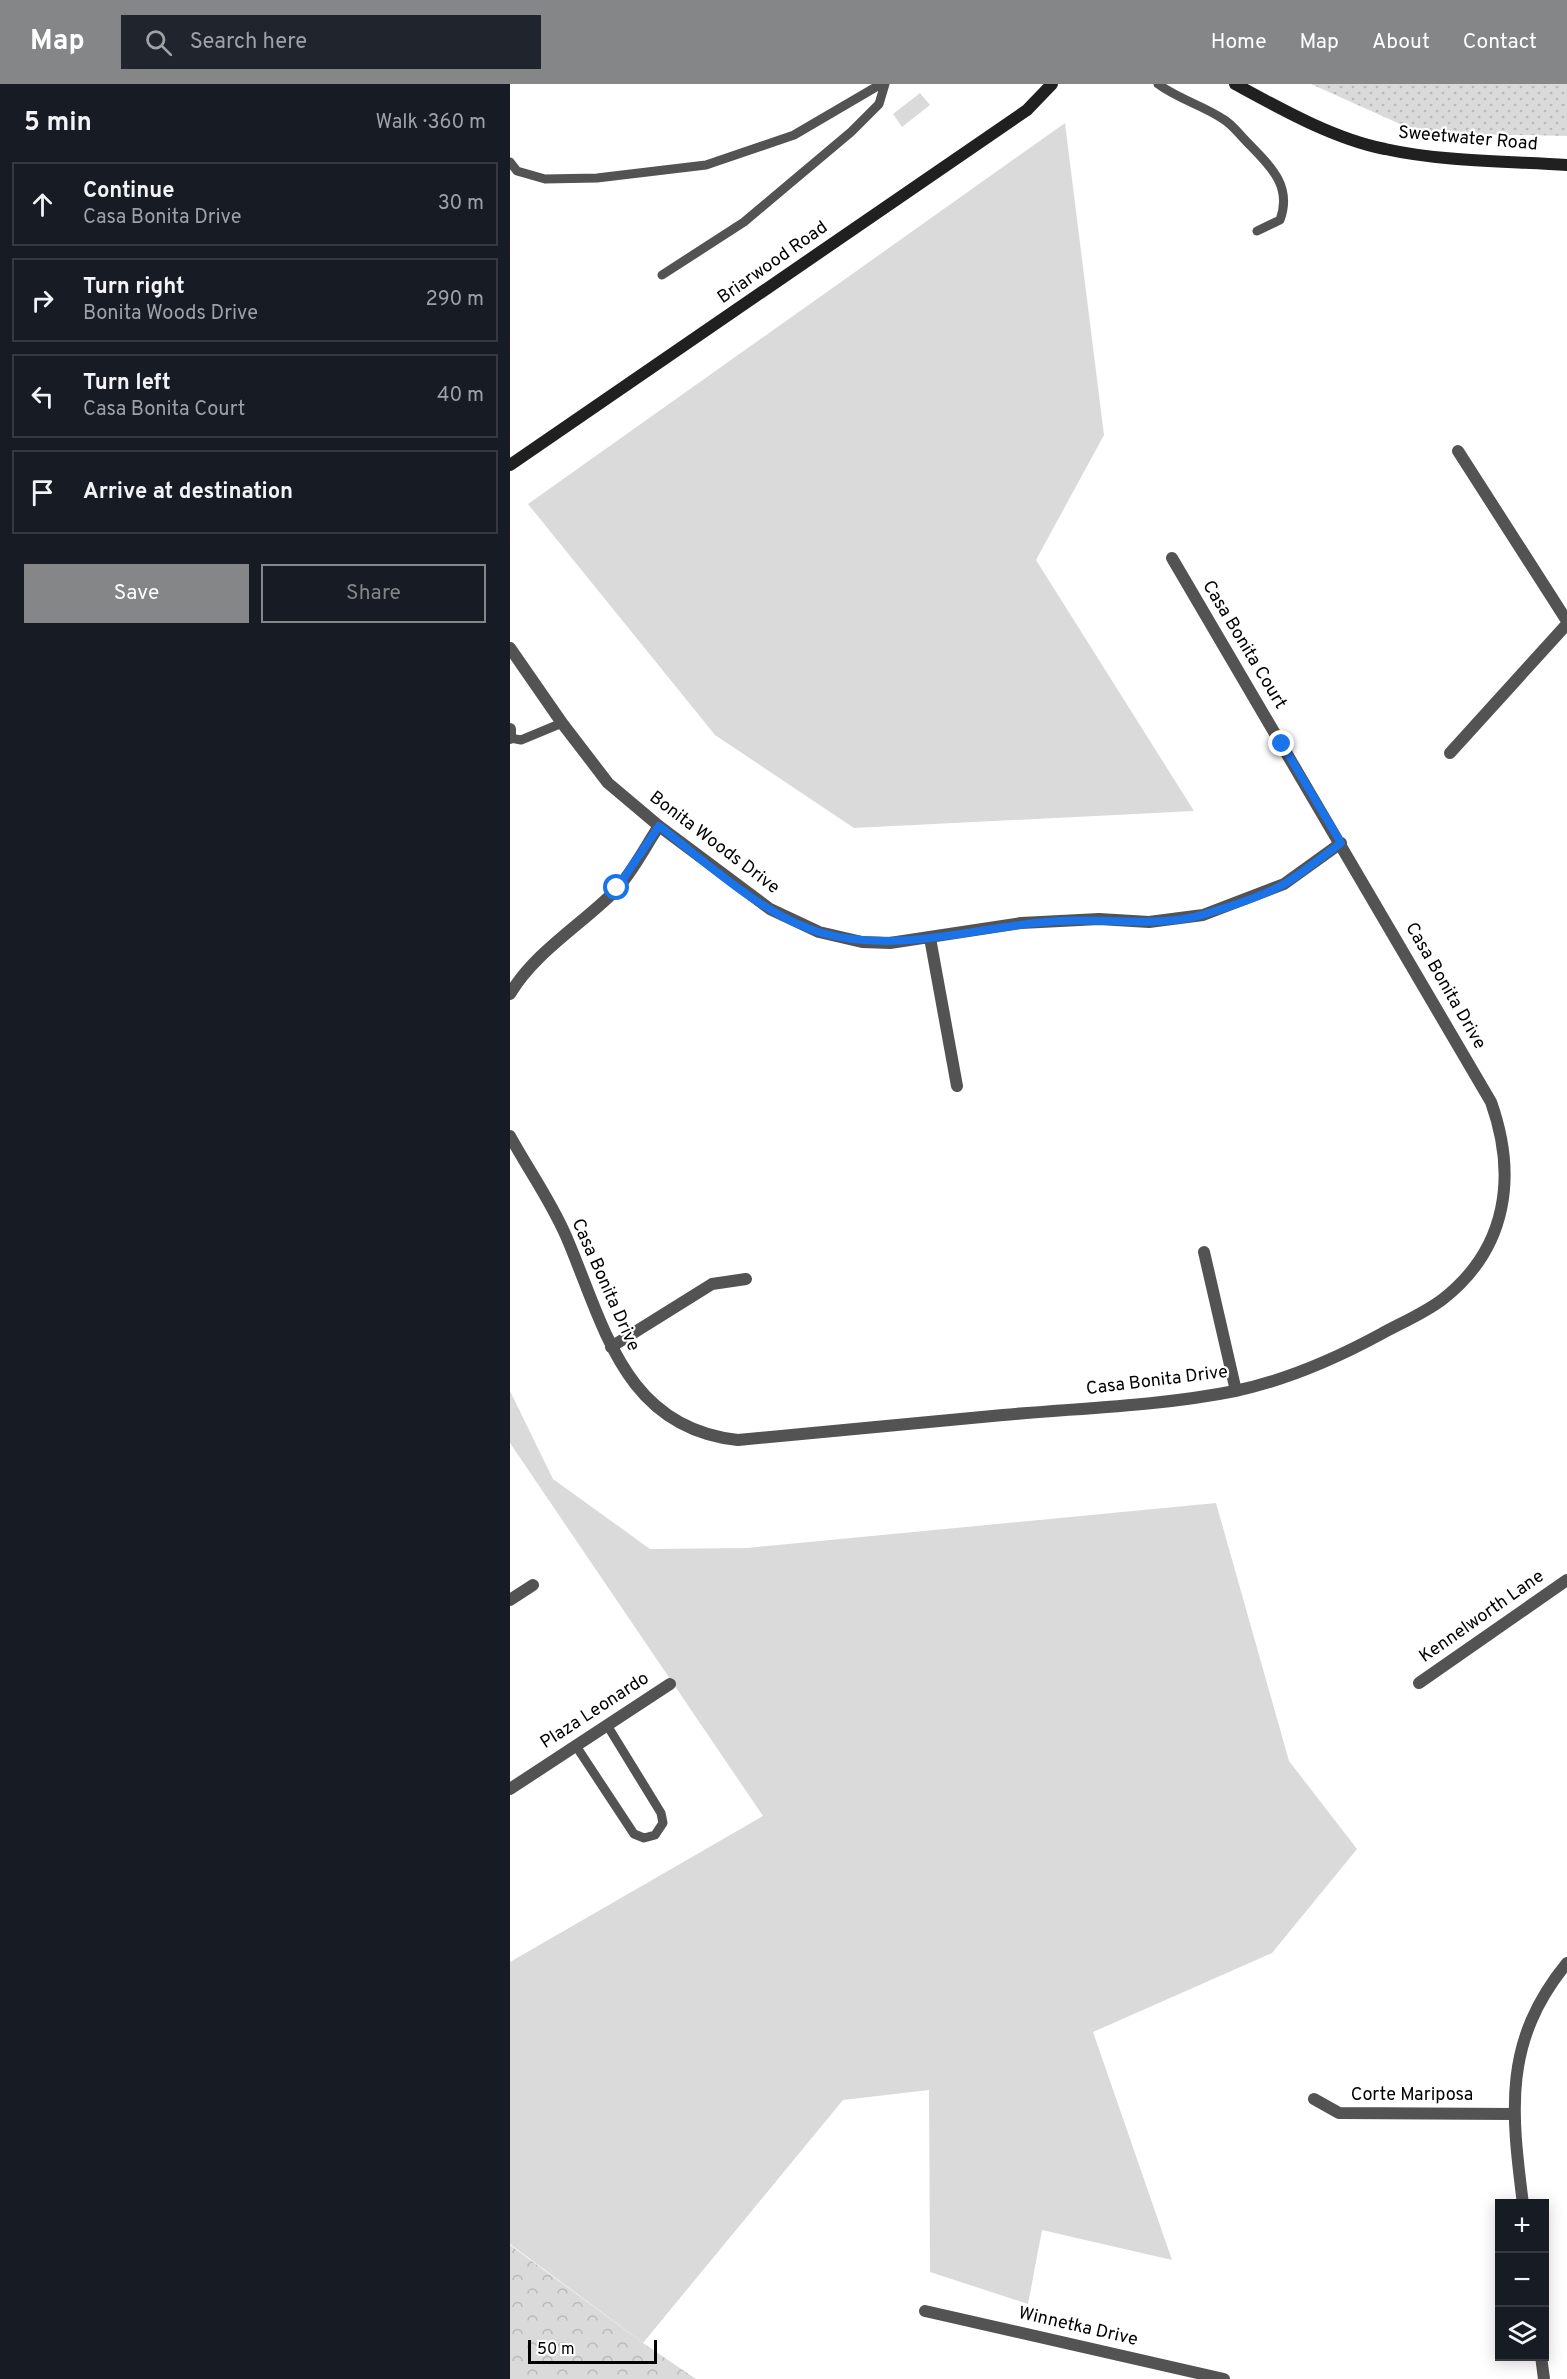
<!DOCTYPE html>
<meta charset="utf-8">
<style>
:root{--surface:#171b24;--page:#20242c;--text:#f1f3f6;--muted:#9ea1a6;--line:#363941;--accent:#858687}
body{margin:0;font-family:Overpass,sans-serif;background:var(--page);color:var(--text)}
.controls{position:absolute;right:18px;bottom:18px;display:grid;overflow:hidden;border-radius:0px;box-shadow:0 3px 15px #0003}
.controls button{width:54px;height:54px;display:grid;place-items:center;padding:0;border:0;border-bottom:2px solid var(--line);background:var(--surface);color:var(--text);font:30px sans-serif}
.scale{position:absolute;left:18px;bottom:15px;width:129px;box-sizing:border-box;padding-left:6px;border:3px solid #000;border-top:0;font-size:16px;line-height:21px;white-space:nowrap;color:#000;-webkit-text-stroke:4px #fff;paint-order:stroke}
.stop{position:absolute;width:18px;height:18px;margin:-14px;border:4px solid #1a73e8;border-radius:50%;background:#fff}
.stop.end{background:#1a73e8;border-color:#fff;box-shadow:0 2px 6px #0008}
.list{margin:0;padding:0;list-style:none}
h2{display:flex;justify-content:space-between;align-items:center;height:78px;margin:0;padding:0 24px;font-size:26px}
h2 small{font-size:20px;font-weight:400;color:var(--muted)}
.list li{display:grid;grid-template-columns:39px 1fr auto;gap:18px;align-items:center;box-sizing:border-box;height:84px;margin:0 12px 12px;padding:0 12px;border:2px solid var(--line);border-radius:0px}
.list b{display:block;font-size:22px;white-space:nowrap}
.list p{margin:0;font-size:20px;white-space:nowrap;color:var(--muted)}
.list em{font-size:20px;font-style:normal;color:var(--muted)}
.actions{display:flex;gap:12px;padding:18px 24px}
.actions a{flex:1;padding:14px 0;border:2px solid var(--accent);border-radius:0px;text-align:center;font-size:21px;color:var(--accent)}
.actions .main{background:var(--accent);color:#fff}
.icon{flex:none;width:33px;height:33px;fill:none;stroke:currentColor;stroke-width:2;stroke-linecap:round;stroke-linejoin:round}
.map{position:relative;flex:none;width:1057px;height:2295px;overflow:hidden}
header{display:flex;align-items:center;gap:36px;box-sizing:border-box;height:84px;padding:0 30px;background:var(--accent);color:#fff}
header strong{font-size:28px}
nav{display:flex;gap:33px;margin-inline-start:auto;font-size:21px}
.search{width:420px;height:54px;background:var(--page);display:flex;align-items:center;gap:15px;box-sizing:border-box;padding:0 21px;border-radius:0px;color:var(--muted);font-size:22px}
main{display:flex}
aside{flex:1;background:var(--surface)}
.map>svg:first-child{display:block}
.green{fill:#dadada}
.forest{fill:url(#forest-crowns)}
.park{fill:url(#park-dots)}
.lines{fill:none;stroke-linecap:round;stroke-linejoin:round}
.lane{stroke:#535353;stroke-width:9}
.street{stroke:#535353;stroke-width:12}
.secondary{stroke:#202020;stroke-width:12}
.route{stroke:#1a73e8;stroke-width:8}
.labels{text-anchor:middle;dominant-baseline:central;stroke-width:4.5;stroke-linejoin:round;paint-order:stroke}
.street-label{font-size:18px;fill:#000;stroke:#fff}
</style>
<header>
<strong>Map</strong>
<div class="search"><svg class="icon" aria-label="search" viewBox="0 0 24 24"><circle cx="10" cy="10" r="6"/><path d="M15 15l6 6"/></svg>Search here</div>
<nav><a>Home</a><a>Map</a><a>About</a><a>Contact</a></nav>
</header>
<main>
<aside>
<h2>5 min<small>Walk · 360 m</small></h2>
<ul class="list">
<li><svg class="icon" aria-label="ahead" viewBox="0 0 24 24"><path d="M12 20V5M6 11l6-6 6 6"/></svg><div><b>Continue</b><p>Casa Bonita Drive</p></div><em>30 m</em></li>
<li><svg class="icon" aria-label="right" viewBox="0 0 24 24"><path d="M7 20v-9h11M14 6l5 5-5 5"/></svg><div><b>Turn right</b><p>Bonita Woods Drive</p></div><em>290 m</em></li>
<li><svg class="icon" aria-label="left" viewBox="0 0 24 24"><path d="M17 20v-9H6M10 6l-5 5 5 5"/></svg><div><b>Turn left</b><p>Casa Bonita Court</p></div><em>40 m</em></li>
<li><svg class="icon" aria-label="arrive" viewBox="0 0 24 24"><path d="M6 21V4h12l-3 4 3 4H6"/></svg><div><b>Arrive at destination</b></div></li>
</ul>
<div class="actions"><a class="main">Save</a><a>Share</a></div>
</aside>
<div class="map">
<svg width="1057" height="2295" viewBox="0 0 1057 2295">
<defs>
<pattern id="forest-crowns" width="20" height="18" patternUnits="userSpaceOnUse" patternTransform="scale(1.5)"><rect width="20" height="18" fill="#dadada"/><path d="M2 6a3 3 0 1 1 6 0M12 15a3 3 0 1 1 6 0" fill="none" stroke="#b9b9b9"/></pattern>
<pattern id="park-dots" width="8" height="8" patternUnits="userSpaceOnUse" patternTransform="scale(1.5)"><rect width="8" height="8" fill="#dadada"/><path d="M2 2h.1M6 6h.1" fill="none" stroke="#b9b9b9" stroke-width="1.8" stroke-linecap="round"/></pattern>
</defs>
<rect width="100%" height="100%" fill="#fff"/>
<path class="green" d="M410,9L420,21L392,43L383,30Z
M555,39L594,351L526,476L684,727L344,744L205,651L18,420Z
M0,1307L43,1395L140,1465L237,1464L706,1419L779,1677L847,1765L762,1869L583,1948L662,2176L532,2146L518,2220L420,2188L419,2006L333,2016L133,2259L0,2160V1878L253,1732L0,1359Z"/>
<path class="forest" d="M0,2161L133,2259L186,2295H0Z"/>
<path class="park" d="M801,0H1057V52L910,49Z"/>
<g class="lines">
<path class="lane" d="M648,0C668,15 692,21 713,35C722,40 729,50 736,57C759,81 783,101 770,136L747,147
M0,78L7,87L35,95L87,94L196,81L284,51L371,0
M152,191L234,138L341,48L369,20L375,0
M0,654L11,656L52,639
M66,1662L124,1750L134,1754L145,1751L153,1739L151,1729L97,1641"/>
<path class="street" d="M948,367L1057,537
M0,564L52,639L98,699L149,742L260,825L309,848L352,858L380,859L511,839L589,835L639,838L693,831L774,800L831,759
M0,645V654
M940,669L1057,540
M420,854L447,1002
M0,910C24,869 71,841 105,807C122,789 135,763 149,742
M0,1052C18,1085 41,1117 56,1152C94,1240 113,1344 228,1356C316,1348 405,1339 493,1331C570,1324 650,1322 725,1307C777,1296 825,1275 871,1250C891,1239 915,1229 933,1215C998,1164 1007,1091 981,1018L662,474
M694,1168L726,1307
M101,1263L202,1200L236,1195
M0,1516L23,1501
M909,1599L1057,1496
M0,1705L160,1600
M804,2015L829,2029L1003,2030
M1013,2120C1001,2026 993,1957 1057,1879
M415,2227L714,2295
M1031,2272L1034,2295"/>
<path class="secondary" d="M725,0C771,25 824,55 875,65C934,78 997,77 1057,81
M0,381L517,26L542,0"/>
</g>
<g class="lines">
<path class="route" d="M107,804L149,742C196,778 253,832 312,849C391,871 470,841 550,837C596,834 651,844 695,830C719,823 755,811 776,799C795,787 813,772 831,759L772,660"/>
</g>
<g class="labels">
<g class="street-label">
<text transform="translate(958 55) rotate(5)">Sweetwater Road</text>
<text transform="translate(263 179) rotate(-35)">Briarwood Road</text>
<text transform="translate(734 561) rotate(59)">Casa Bonita Court</text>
<text transform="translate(204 759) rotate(37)">Bonita Woods Drive</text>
<text transform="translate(935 902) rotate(60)">Casa Bonita Drive</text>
<text transform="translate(95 1201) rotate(66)">Casa Bonita Drive</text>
<text transform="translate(647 1297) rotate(-7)">Casa Bonita Drive</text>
<text transform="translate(972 1533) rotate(-35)">Kennelworth Lane</text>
<text transform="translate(85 1627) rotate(-33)">Plaza Leonardo</text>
<text x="902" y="2011">Corte Mariposa</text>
<text transform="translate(568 2243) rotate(13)">Winnetka Drive</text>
</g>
</g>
</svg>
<div class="controls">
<button>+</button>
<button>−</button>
<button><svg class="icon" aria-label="layers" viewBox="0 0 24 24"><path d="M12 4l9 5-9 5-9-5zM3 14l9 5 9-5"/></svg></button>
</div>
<div class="scale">50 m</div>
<div class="stop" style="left:107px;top:804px"></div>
<div class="stop end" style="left:772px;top:660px"></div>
</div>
</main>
